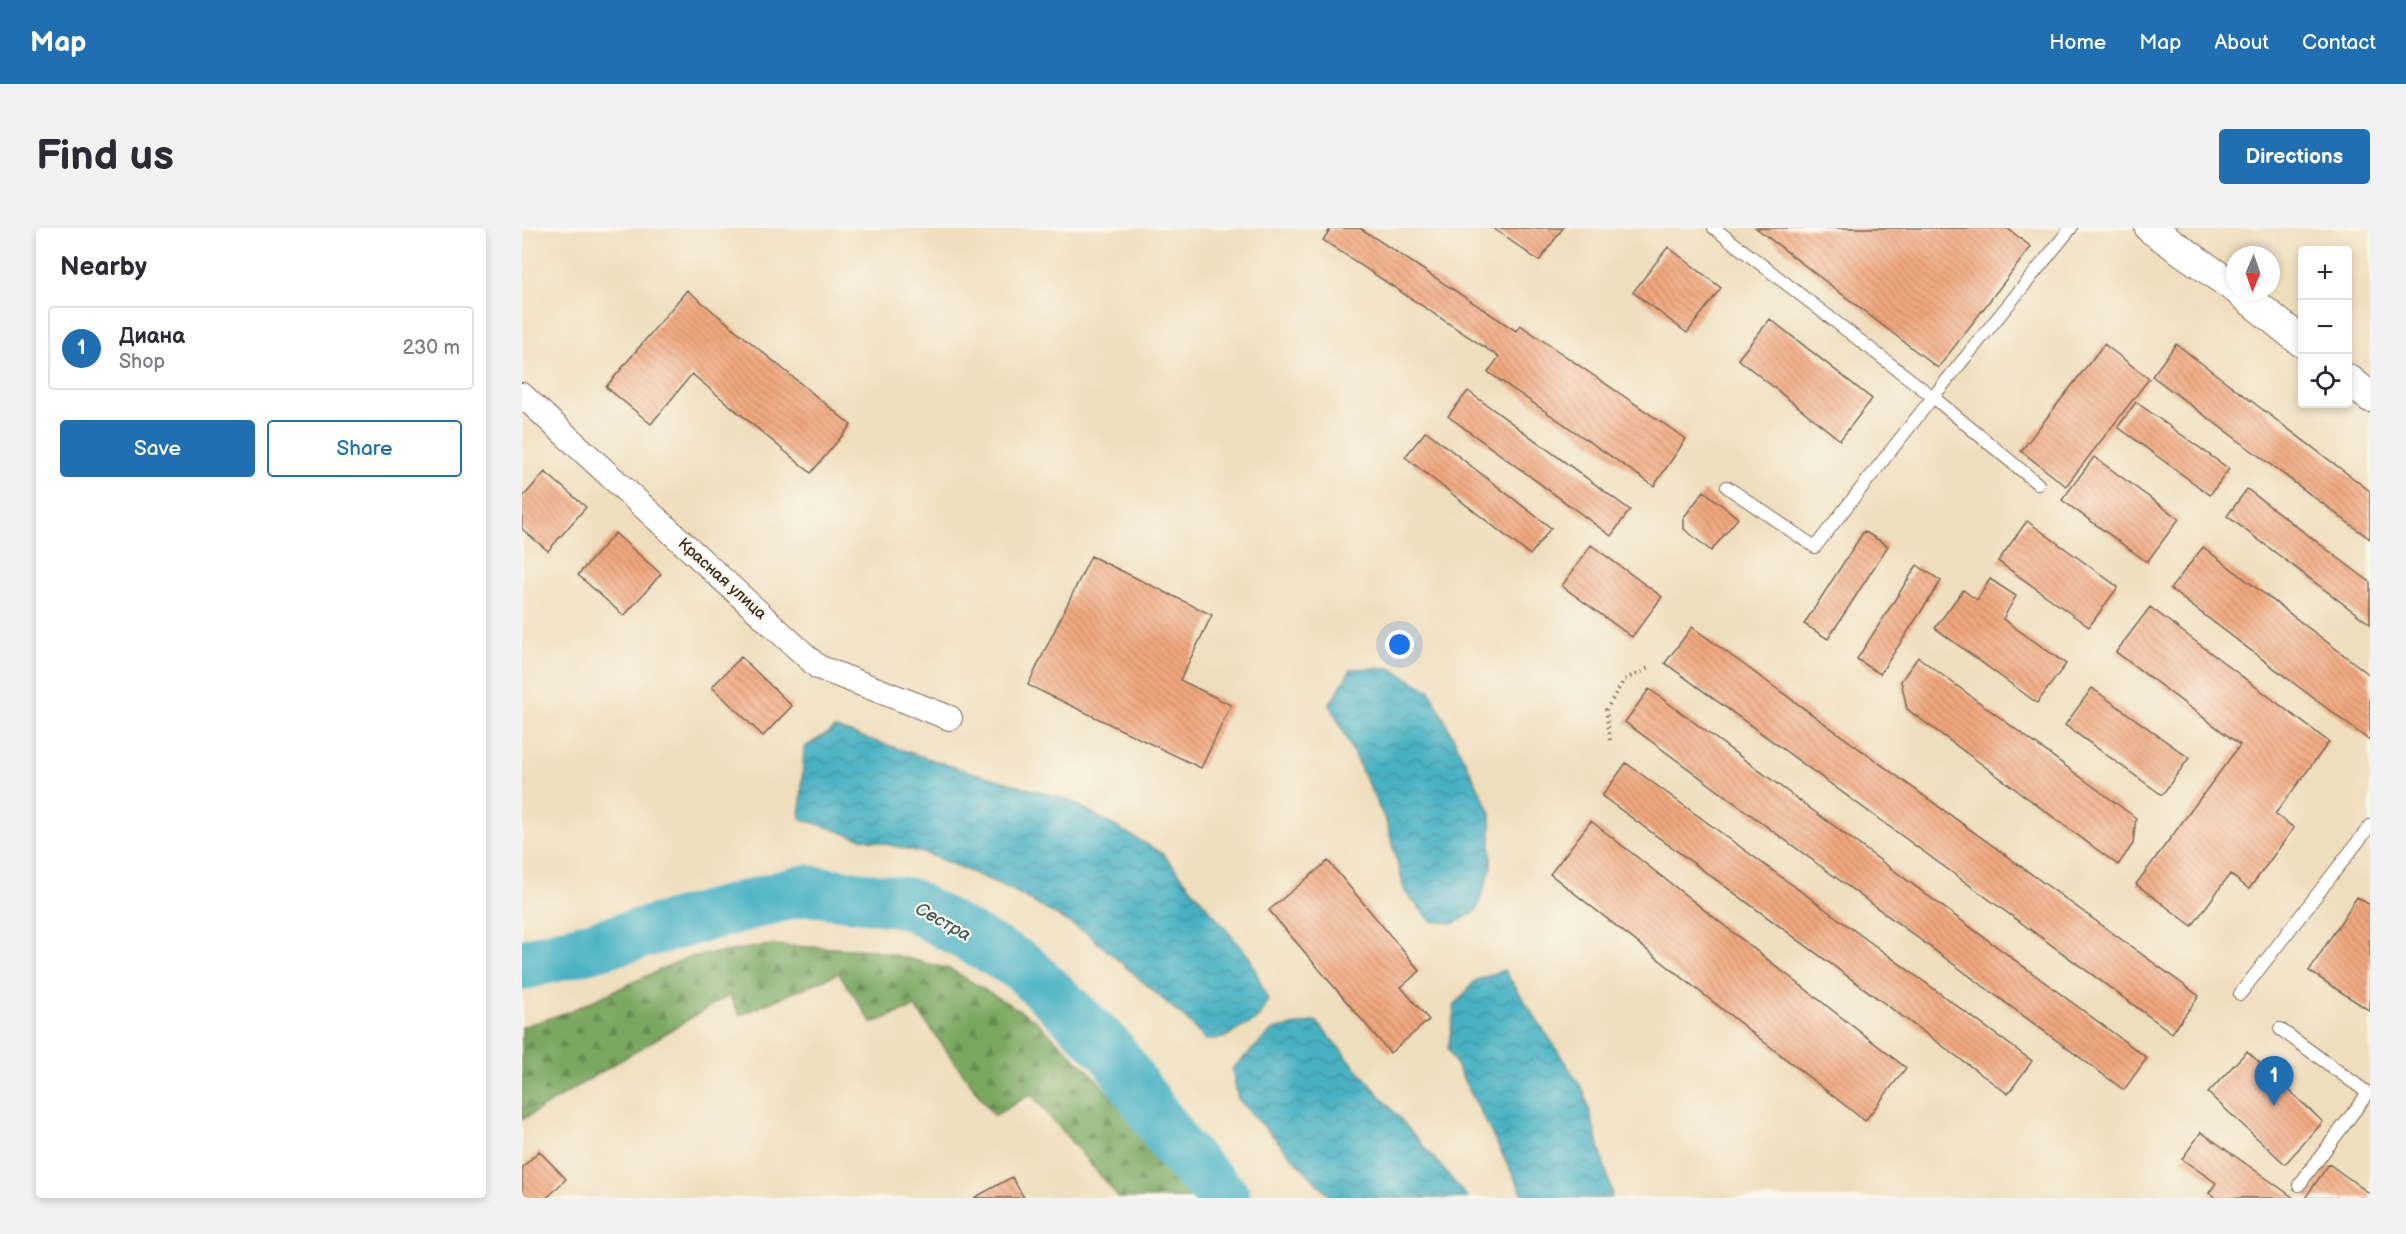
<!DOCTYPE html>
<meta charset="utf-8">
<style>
:root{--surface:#fff;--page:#f2f2f3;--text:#2b2b33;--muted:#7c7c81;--line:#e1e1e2;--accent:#1f6fb2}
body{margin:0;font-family:"Balsamiq Sans",sans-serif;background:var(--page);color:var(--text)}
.controls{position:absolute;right:18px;top:18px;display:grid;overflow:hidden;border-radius:6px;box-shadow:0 3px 9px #0003}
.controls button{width:54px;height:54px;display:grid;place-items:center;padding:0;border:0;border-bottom:2px solid var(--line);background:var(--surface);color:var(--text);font:30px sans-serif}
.compass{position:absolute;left:1704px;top:18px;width:54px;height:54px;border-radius:50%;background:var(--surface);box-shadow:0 3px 9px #0003;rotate:182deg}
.you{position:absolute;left:878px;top:417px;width:21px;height:21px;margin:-15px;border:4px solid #fff;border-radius:50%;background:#1a73e8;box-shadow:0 0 0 9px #1a73e833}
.badge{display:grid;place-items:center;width:39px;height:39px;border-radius:50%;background:var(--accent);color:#fff;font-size:20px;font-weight:700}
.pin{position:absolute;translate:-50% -50px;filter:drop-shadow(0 2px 3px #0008)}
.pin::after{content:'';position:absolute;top:32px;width:21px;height:18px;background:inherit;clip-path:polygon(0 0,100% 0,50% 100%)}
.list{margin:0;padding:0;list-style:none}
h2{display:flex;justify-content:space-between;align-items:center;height:78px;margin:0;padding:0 24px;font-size:26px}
h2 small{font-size:20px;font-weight:400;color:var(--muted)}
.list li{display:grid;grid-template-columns:39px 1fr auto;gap:18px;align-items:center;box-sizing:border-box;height:84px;margin:0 12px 12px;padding:0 12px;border:2px solid var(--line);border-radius:6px}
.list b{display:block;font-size:22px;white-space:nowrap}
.list p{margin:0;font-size:20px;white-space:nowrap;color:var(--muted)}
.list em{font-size:20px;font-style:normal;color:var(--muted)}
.actions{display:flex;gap:12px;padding:18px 24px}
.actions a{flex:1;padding:14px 0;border:2px solid var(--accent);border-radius:6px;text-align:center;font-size:21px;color:var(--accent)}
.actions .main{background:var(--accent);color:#fff}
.icon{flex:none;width:33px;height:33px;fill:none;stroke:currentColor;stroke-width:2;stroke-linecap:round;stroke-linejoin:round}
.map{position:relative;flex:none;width:1848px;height:970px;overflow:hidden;border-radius:6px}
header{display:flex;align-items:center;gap:36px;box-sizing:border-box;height:84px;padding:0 30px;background:var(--accent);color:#fff}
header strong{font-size:28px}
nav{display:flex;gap:33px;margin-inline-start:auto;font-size:21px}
.intro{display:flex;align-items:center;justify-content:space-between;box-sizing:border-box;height:144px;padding:0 36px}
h1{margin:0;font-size:42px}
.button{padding:15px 27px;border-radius:6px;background:var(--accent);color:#fff;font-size:21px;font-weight:700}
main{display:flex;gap:36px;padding:0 36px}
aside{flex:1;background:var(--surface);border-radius:6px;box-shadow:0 3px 9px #0003}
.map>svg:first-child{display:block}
.forest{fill:url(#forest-firs);stroke:#5a683f;stroke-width:1.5}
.water{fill:url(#water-waves);stroke:#406e70;stroke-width:1.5}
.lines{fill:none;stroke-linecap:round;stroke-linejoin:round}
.river{stroke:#46b1c3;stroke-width:51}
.building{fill:url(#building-back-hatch)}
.service-casing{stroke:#7a6956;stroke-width:14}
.minor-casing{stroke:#7a6956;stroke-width:26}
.tertiary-casing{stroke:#7a6956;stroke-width:32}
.path{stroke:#7a6956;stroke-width:4;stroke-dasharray:1.5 4.5;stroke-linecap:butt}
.service{stroke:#fff;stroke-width:12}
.minor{stroke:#fff;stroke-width:24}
.tertiary{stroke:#fff;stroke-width:30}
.labels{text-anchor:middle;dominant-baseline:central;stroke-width:4.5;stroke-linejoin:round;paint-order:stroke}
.street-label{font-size:16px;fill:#3b2a1e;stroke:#fbf7ec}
.water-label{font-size:18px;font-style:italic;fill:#3f5958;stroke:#fbf7ec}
</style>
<header>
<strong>Map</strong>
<nav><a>Home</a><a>Map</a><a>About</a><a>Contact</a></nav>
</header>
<div class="intro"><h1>Find us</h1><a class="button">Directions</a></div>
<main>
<aside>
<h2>Nearby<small></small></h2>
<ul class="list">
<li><span class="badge">1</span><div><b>Диана</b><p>Shop</p></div><em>230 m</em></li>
</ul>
<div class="actions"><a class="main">Save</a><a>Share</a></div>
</aside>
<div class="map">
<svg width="1848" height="970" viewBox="0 0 1848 970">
<defs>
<pattern id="forest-firs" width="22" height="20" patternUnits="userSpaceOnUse" patternTransform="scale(1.5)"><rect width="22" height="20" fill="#7aa760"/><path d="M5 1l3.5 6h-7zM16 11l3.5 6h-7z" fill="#65884f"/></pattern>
<pattern id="water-waves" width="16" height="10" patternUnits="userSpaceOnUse" patternTransform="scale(1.5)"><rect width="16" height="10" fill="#46b1c3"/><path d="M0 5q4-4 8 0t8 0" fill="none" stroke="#3c909e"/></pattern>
<pattern id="building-back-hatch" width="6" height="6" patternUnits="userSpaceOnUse" patternTransform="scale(1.5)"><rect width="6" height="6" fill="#f1a77e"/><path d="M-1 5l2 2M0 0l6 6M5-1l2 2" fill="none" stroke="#c48867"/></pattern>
</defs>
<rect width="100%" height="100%" fill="#fbf7ec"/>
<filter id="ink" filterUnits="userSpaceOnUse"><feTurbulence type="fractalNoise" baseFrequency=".0167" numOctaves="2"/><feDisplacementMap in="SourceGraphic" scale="12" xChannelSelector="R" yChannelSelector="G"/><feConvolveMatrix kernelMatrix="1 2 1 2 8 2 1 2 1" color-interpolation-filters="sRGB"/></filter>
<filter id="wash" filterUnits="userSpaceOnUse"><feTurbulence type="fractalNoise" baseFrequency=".008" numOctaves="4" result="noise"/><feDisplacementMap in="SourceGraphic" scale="24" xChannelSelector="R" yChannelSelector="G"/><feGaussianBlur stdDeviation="1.35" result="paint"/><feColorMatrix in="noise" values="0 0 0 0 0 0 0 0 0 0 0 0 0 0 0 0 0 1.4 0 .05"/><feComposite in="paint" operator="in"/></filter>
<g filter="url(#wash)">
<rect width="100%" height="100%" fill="#efdebd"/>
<path class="forest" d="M249,717L352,722L428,741L512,791L572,848L670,970H597L509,866L472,888L393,779L350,795L317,745L218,787L207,767L0,892V799L46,784L166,729Z"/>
<path class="water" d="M868,440L908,463L969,585V640L954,683L933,695L909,693L883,664L865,596L808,476L829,441Z
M313,500L435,540L547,572L640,625L728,730L746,773L736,791L701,810L683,812L666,793L565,705L489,661L406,626L331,608L278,590L282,520Z
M982,742L1062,863L1090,965L1089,970H1003L926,821L933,777L953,753Z
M794,793L946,970H809L716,871L710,841L751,802Z"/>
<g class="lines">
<path class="river" d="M0,737L283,662L386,675L501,739L589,823L657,922L703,970"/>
</g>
<g id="blocks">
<path class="building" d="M809,0H838L994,103L998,97L1164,211L1132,258L966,144L977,129L801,12Z
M971,0H1041L1017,33Z
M1234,0H1485L1509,19L1416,140Z
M1146,19L1199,60L1165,105L1111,64Z
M165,62L329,197L289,245L170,146L129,196L84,159Z
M1248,91L1350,171L1318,212L1216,131Z
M1582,116L1627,151L1544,258L1499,223Z
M1654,116L1848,263V311L1630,148Z
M946,163L1108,282L1089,308L926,188Z
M1614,174L1707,241L1688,267L1596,199Z
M904,203L1029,300L1008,327L883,229Z
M1572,229L1657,291L1625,334L1540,272Z
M23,244L64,279L26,323L0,301V270Z
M1725,261L1848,354V396L1705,288Z
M1182,263L1216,290L1189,323L1162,301V289Z
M1505,293L1596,359L1567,399L1476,333Z
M1342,303L1366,318L1306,411L1282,396Z
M93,305L139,346L102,388L56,347Z
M1069,317L1140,369L1110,409L1040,358Z
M1681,319L1848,447V513L1648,361Z
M569,328L690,387L658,452L709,477L679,540L506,457Z
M1395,337L1419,353L1358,446L1335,431Z
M1468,351L1494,368L1481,391L1544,436L1515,475L1413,400L1441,362L1455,372Z
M1628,379L1807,514L1753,586L1772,600L1727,661L1708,646L1670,698L1614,656L1718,517L1594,424Z
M1170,399L1677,768L1650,805L1143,435Z
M219,429L270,478L241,508L190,459Z
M1396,429L1614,590L1611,616L1596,637L1385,481L1379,453Z
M1570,460L1667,530L1640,567L1543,497Z
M1127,461L1625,830L1602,862L1103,494Z
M1104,535L1510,833L1486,866L1080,568Z
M1069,593L1384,840L1343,893L1028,646Z
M806,633L898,743L879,759L907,792L868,825L747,682Z
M1835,669L1848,677V783L1787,743Z
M1725,823L1801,894L1763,936L1686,865Z
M1679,904L1772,970H1694L1687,965L1694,955L1660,931Z
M17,923L44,951L25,970H0V940Z
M1807,936L1848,966V970H1783Z
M490,949L502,970H452Z"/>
</g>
</g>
<g filter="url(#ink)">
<use href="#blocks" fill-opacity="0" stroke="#7a6956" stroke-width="1.5"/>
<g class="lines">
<g class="service-casing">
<path id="service" d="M1192,0L1411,169L1549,0
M1205,259L1293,319L1411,169L1516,256
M1718,766L1848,598
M1758,801L1846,865L1777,957"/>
</g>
<g class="minor-casing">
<path id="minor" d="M0,167L296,439L428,490"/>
</g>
<g class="tertiary-casing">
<path id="tertiary" d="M1628,0L1713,60
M1717,63L1780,114
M1826,151L1848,169"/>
</g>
<path class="path" d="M1088,512L1084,482L1102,452L1129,439"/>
<use href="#service" class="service"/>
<use href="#minor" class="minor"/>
<use href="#tertiary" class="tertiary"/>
</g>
</g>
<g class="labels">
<g class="street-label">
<text transform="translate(200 351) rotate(42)">Красная улица</text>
</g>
<g class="water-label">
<text transform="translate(421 694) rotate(29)">Сестра</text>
</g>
</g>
</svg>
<div class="controls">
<button>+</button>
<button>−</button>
<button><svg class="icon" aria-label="locate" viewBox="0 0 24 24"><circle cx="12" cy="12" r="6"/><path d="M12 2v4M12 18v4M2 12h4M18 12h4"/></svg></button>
</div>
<svg class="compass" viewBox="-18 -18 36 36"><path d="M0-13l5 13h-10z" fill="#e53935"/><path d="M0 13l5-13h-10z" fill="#7c7c81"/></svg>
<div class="you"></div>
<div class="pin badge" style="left:1752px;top:878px">1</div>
</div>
</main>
